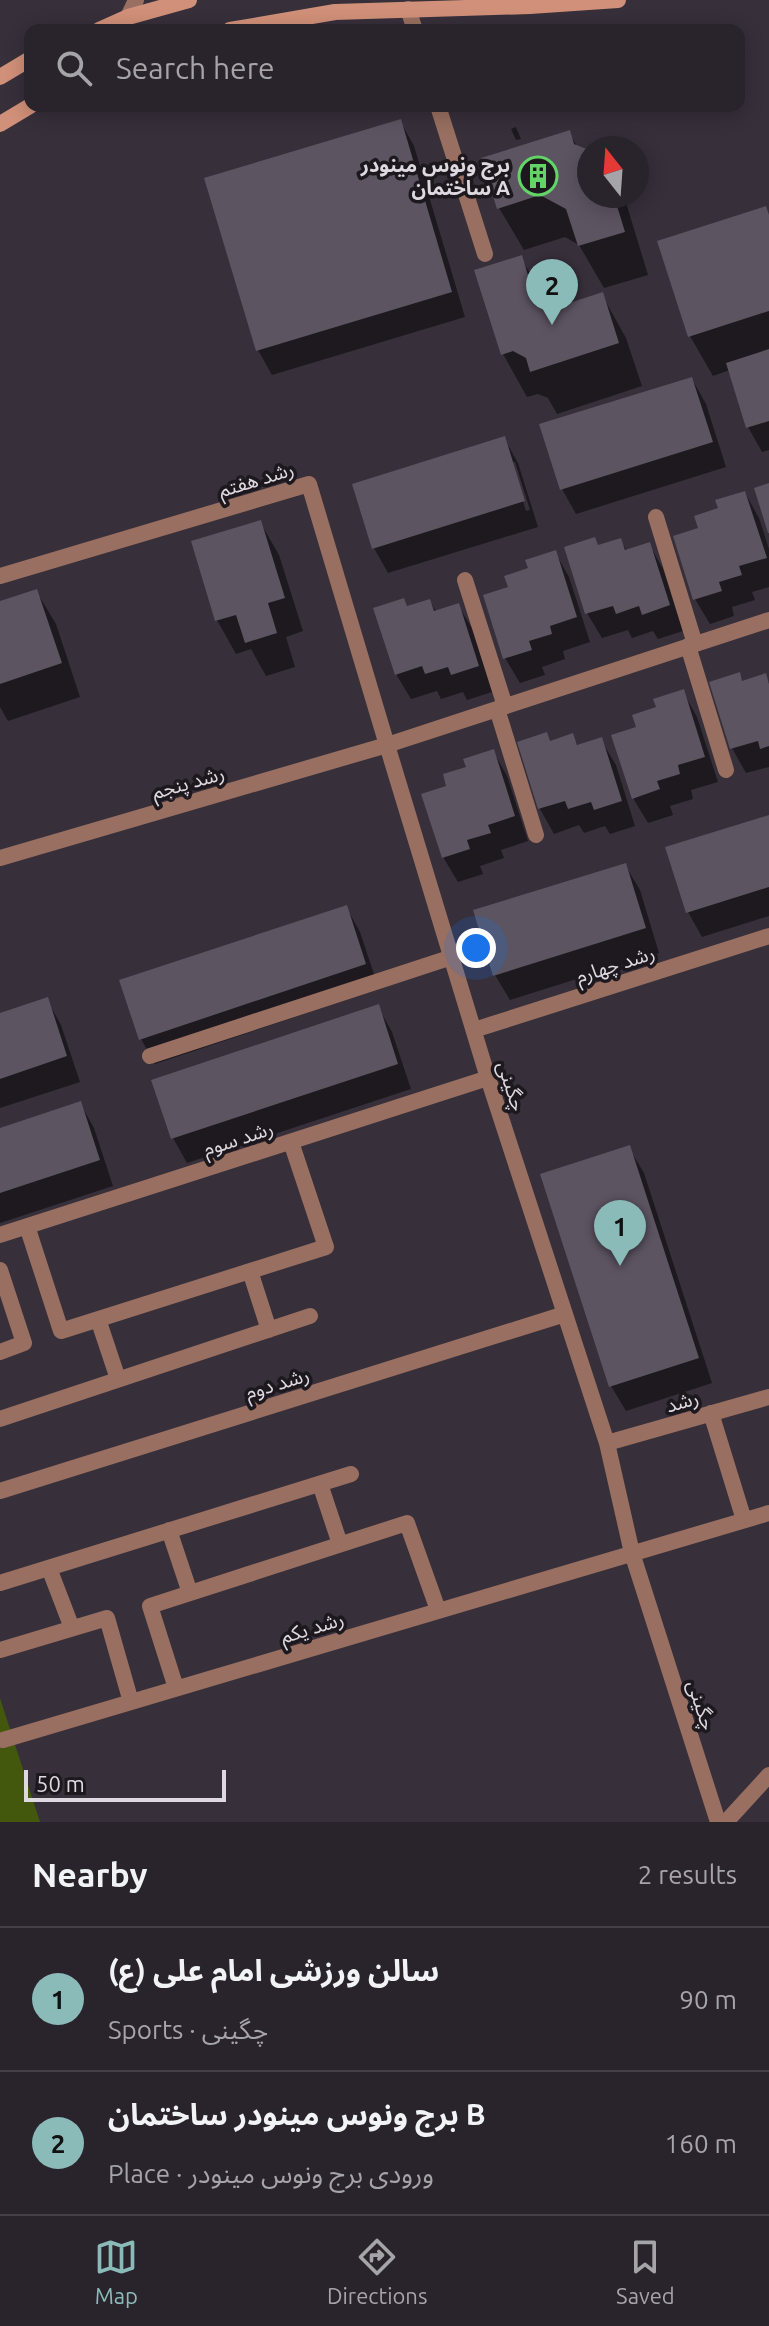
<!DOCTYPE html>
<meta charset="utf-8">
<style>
:root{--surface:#29232c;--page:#312b34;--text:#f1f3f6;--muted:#a5a4a9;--line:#454048;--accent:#8bbbb9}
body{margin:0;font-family:Ubuntu,"Noto Sans Arabic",sans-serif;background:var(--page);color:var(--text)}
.compass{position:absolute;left:577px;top:136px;width:72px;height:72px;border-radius:50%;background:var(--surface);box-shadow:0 4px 20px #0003;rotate:343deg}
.scale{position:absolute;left:24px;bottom:20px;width:202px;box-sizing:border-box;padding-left:8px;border:4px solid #ded9e1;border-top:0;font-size:22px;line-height:28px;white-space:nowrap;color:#ded9e1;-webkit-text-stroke:6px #1c181e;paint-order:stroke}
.you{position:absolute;left:476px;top:948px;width:28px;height:28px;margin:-20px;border:6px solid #fff;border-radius:50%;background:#1a73e8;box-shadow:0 0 0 12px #1a73e833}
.badge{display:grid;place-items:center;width:52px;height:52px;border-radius:50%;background:var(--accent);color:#111;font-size:26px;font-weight:700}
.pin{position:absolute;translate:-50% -66px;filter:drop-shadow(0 2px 4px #0008)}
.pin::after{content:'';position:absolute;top:42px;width:28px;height:24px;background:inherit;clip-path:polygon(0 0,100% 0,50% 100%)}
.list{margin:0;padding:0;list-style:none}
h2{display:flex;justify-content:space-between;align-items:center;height:104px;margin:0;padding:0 32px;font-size:34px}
h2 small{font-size:26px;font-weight:400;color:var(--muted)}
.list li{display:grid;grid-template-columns:52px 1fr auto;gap:24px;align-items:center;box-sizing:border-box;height:144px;padding:0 32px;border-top:2px solid var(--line)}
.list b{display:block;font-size:30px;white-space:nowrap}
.list p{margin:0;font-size:26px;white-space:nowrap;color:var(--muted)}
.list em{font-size:26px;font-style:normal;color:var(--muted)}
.icon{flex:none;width:44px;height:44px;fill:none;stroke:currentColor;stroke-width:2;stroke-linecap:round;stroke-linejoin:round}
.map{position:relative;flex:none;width:769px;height:1822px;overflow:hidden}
.search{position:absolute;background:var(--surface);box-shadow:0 4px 20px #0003;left:24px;right:24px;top:24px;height:88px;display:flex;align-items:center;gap:20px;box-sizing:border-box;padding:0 28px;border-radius:16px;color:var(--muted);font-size:30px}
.sheet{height:392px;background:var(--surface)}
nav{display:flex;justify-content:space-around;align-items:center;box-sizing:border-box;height:112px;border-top:2px solid var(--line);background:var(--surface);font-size:22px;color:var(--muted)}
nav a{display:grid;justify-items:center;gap:4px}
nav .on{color:var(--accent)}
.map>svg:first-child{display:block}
.green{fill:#43580d}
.shadow{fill:#0007;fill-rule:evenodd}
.building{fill:#5c5461}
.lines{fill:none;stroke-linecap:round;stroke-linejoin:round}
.minor{stroke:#986f60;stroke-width:16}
.tertiary{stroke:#986f60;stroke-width:16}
.secondary{stroke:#d19079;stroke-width:16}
.labels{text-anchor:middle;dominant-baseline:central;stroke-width:7;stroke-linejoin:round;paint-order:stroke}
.poi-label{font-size:20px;font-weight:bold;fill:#ded9e1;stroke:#1c181e;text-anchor:end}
.street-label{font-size:20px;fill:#ded9e1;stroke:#1c181e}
</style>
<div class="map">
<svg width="769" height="1822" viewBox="0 0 769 1822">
<rect width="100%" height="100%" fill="#372f3a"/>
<path class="green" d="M0,1698L40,1822H0Z"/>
<path class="shadow" d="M400,121L414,146L465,317L272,375L258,350Z
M516,127L521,139L516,140L511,129Z
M569,133L578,148L589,153V196H624L648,275L604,288L579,245L565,237L524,250L499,208Z
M769,215V450L762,452L748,427L730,370L713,376L690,336Z
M521,258L546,301L560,309L602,295L626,338L642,386L557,414L548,398L538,394L527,397L503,354Z
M692,379L706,404L726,467L576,514L562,489Z
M504,438L518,463L538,527L388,573L374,548ZM511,462H515L530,510L526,511Z
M745,493L759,518L769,549V587L752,592L755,600L732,607L734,616L710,624L695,599L720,510Z
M260,522L279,555L303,631L286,637L295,667L266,676L251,649L236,654L217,620L193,542Z
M620,540L627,551L649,544L663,569L683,631L658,639L653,631L632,638L628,630L602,638L587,613L598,547Z
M555,552L569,577L590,642L563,651L565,659L542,667L545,675L520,683L505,658L511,589L530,569Z
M36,591L56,624L80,697L8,721L0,707V603Z
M430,601L436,612L458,605L473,630L492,692L467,700L463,692L441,699L437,691L411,699L396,674L408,608Z
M739,675L743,683L765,676L769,683V767L746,773L732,748Z
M683,692L697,717L718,782L691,790L693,799L670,806L673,815L648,823L633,798L639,728L658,709Z
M572,736L579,747L601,740L616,765L635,826L610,834L605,826L584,833L579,825L554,834L540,809L519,744L551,742Z
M493,751L507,776L528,841L501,850L504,858L480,866L483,874L458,882L443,857L449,788L468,768Z
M769,817V916L702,937L688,912Z
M625,865L640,890L659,953L510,1000L495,975Z
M346,907L360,932L379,989L155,1064L141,1039Z
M47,1000L61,1025L80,1082L0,1108V1015Z
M378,1007L392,1032L411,1089L187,1163L173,1138Z
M80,1103L94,1128L113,1186L0,1223V1130Z
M629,1148L644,1173L712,1383L626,1411L611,1386Z"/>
<path class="building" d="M401,119L452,292L256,351L204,178Z
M570,130L574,144L589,150V196H614L625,232L578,246L566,209L540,195L497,209L481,158Z
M766,206L769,215V311L688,337L657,241Z
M522,255L533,292L560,306L603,292L619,343L530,372L526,358L513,351L501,355L474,270Z
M769,349V421L746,428L726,363Z
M692,377L713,442L560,490L539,424Z
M505,436L525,501L372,549L352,484Z
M769,483V533H768L754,488Z
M745,491L767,558L739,566L742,575L719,582L722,591L693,600L673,536L698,528L694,516L718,508L715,500Z
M261,520L285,598L268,603L277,633L245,643L236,615L215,621L191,541Z
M595,537L598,545L621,538L625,550L650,542L670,605L642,615L639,606L616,614L613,606L585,614L564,547Z
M556,550L577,617L550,626L552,634L529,641L532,650L503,659L483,595L508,587L504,576L528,568L525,560Z
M37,589L62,663L0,684V601Z
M404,598L407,606L430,599L434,611L459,603L479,666L451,675L448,667L425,674L422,666L395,675L373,608Z
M740,672L742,681L766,673L769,684V746L760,749L758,741L730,749L709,682Z
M684,689L705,757L678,765L680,774L657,781L660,789L632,799L611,735L636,727L632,715L656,707L653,699Z
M547,732L550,741L573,733L577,745L602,737L622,801L594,810L591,802L568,809L565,801L538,809L517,742Z
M494,749L515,816L488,825L491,833L467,840L470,849L442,858L421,794L446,786L443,774L466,767L463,759Z
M769,815V887L686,913L665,847Z
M626,863L646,928L493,976L473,910Z
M347,905L366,964L139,1040L119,980Z
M48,997L67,1056L0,1079V1013Z
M379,1004L398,1064L171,1139L151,1080Z
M81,1101L100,1160L0,1193V1128Z
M630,1145L699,1358L609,1387L540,1174Z"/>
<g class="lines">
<path class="minor" d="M408,9L415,30
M438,106L485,254
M656,517L695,644
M0,576L309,484L387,745L0,858
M465,580L505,706
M688,646L726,770
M497,709L536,835
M474,1030L769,936
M150,1056L452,957
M27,1226L61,1331L326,1247L291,1142
M0,1235L488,1078
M0,1270L24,1343L0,1352
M250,1271L269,1330
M98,1319L118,1379
M711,1413L744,1520
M0,1419L310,1316
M607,1443L769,1397
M320,1484L340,1544
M0,1491L565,1314
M169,1530L190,1593
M49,1568L72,1628
M0,1583L351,1474
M0,1650L107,1618L131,1702
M176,1688L150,1606L407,1523L438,1610
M3,1740L769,1513
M718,1822L632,1553L607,1443L488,1078L387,745L769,620"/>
<path class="tertiary" d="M128,17L136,0
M726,1822L769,1775"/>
<path class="secondary" d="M99,30L128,17L189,0
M230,30L335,12L530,6L618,0
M0,77L30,59
M0,124L30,106"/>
</g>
<defs>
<g id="building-ring" transform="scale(2)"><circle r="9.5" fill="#1c181e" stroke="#64d468" stroke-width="1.5"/><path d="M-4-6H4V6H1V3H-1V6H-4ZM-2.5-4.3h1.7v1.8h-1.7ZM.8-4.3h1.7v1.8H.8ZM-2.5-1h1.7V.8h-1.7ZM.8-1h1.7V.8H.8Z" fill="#64d468"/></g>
</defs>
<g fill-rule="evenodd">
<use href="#building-ring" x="538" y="176"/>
</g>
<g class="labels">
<g class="poi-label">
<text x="510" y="164">برج ونوس مینودر<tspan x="510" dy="23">ساختمان A</tspan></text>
</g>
<g class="street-label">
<text transform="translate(256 479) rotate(-17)">رشد هفتم</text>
<text transform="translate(188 782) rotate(-16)">رشد پنجم</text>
<text transform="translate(615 964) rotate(-18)">رشد چهارم</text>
<text transform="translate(512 1086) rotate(72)">چگینی</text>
<text transform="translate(238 1138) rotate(-18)">رشد سوم</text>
<text transform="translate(277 1383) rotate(-17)">رشد دوم</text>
<text transform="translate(682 1401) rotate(-16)">رشد</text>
<text transform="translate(312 1627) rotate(-17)">رشد یکم</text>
<text transform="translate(702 1705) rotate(72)">چگینی</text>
</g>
</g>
</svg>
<svg class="compass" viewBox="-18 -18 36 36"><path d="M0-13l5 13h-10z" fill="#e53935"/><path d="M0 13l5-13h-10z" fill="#a5a4a9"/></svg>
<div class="scale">50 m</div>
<div class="you"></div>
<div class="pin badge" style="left:620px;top:1266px">1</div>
<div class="pin badge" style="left:552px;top:325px">2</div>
<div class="search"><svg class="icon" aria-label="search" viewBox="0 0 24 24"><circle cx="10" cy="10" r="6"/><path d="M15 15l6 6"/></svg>Search here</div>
</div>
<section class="sheet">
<h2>Nearby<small>2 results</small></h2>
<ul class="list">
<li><span class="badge">1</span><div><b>سالن ورزشی امام علی (ع)</b><p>Sports · چگینی</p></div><em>90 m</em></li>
<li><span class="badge">2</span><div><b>برج ونوس مینودر ساختمان B</b><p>Place · ورودی برج ونوس مینودر</p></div><em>160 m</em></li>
</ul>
</section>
<nav>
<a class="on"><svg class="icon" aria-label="map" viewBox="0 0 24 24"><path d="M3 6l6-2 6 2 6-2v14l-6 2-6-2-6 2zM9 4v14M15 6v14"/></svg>Map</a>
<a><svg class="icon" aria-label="directions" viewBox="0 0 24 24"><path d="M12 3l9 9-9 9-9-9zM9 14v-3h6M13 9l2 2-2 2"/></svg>Directions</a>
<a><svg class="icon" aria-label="saved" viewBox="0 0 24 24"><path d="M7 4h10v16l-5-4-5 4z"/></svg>Saved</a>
</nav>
